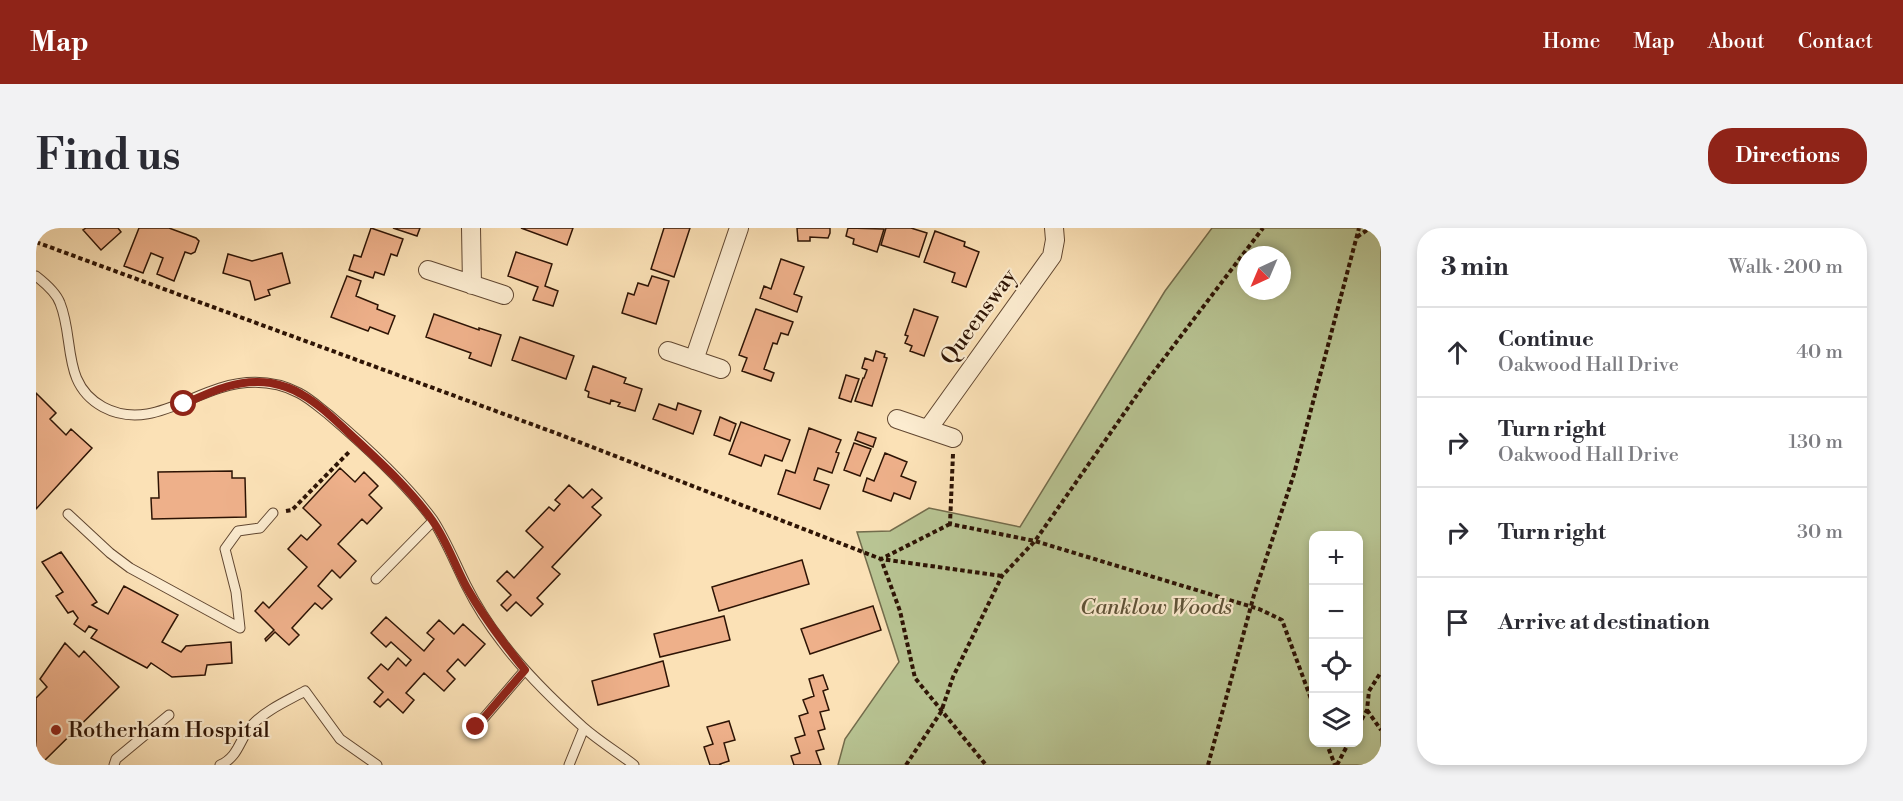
<!DOCTYPE html>
<meta charset="utf-8">
<style>
:root{--surface:#fff;--page:#f2f2f3;--text:#2b2b33;--muted:#7c7c81;--line:#e1e1e2;--accent:#8f2418}
body{margin:0;font-family:"Libre Bodoni",serif;background:var(--page);color:var(--text)}
.controls{position:absolute;right:18px;bottom:18px;display:grid;overflow:hidden;border-radius:12px;box-shadow:0 3px 9px #0003}
.controls button{width:54px;height:54px;display:grid;place-items:center;padding:0;border:0;border-bottom:2px solid var(--line);background:var(--surface);color:var(--text);font:30px sans-serif}
.compass{position:absolute;left:1201px;top:18px;width:54px;height:54px;border-radius:50%;background:var(--surface);box-shadow:0 3px 9px #0003;rotate:224deg}
.stop{position:absolute;width:18px;height:18px;margin:-14px;border:4px solid #8f2418;border-radius:50%;background:#fff}
.stop.end{background:#8f2418;border-color:#fff;box-shadow:0 2px 6px #0008}
.list{margin:0;padding:0;list-style:none}
h2{display:flex;justify-content:space-between;align-items:center;height:78px;margin:0;padding:0 24px;font-size:26px}
h2 small{font-size:20px;font-weight:400;color:var(--muted)}
.list li{display:grid;grid-template-columns:39px 1fr auto;gap:18px;align-items:center;box-sizing:border-box;height:90px;padding:0 24px;border-top:2px solid var(--line)}
.list b{display:block;font-size:22px;white-space:nowrap}
.list p{margin:0;font-size:20px;white-space:nowrap;color:var(--muted)}
.list em{font-size:20px;font-style:normal;color:var(--muted)}
.icon{flex:none;width:33px;height:33px;fill:none;stroke:currentColor;stroke-width:2;stroke-linecap:round;stroke-linejoin:round}
.map{position:relative;flex:none;width:1345px;height:537px;overflow:hidden;border-radius:24px}
header{display:flex;align-items:center;gap:36px;box-sizing:border-box;height:84px;padding:0 30px;background:var(--accent);color:#fff}
header strong{font-size:28px}
nav{display:flex;gap:33px;margin-inline-start:auto;font-size:21px}
.intro{display:flex;align-items:center;justify-content:space-between;box-sizing:border-box;height:144px;padding:0 36px}
h1{margin:0;font-size:42px}
.button{padding:15px 27px;border-radius:24px;background:var(--accent);color:#fff;font-size:21px;font-weight:700}
main{display:flex;gap:36px;padding:0 36px}
aside{flex:1;background:var(--surface);border-radius:24px;box-shadow:0 3px 9px #0003}
.map>svg:first-child{display:block}
.green{fill:#b8c493;stroke:#736c4c;stroke-width:1.5;fill-rule:evenodd}
.building{fill:#eeb08a;stroke:#2e1405;stroke-width:1.5}
.lines{fill:none;stroke-linecap:round;stroke-linejoin:round}
.lane-casing{stroke:#614731;stroke-width:11}
.street-casing{stroke:#614731;stroke-width:20}
.path{stroke:#2e1405;stroke-width:4;stroke-dasharray:4.5 3;stroke-linecap:butt}
.lane{stroke:#fcecd0;stroke-width:9}
.street{stroke:#fcecd0;stroke-width:18}
.route{stroke:#8f2418;stroke-width:8}
.poi-dot{fill:#8f2418;stroke:#fcecd0;stroke-width:2}
.labels{text-anchor:middle;dominant-baseline:central;stroke-width:4.5;stroke-linejoin:round;paint-order:stroke}
.street-label{font-size:22px;fill:#2e1405;stroke:#fcecd0}
.park-label{font-size:22px;font-style:italic;fill:#5e5237;stroke:#fcecd0}
.poi-label{font-size:22px;fill:#2e1405;stroke:#fcecd0;text-anchor:start}
</style>
<header>
<strong>Map</strong>
<nav><a>Home</a><a>Map</a><a>About</a><a>Contact</a></nav>
</header>
<div class="intro"><h1>Find us</h1><a class="button">Directions</a></div>
<main>
<div class="map">
<svg width="1345" height="537" viewBox="0 0 1345 537">
<rect width="100%" height="100%" fill="#fbe1b6"/>
<filter id="stains"><feTurbulence type="fractalNoise" baseFrequency=".00333" numOctaves="4"/><feColorMatrix values="0 0 0 0 .2 0 0 0 0 .09 0 0 0 0 .02 0 0 0 .5 -.17"/></filter>
<radialGradient id="worn" r=".72"><stop offset=".6" stop-color="#630" stop-opacity="0"/><stop offset="1" stop-color="#630" stop-opacity=".3"/></radialGradient>
<path class="green" d="M1176,0H1345V537H802L809,511L863,434L821,304L854,303L893,280L984,299L1129,63ZM1210,27H1246V63H1210ZM1278,308H1322V514H1278Z"/>
<path class="building" d="M50,0H82L85,4L65,22L47,2Z
M103,0H133L160,10L163,13L159,24L155,26L149,24L138,53L121,46L127,30L115,25L107,45L88,38Z
M335,0L367,11L361,28L355,26L348,47L339,44L337,50L313,42L318,27L325,29Z
M357,0H384L381,8Z
M485,0H537L531,17Z
M628,0H654L638,49L615,41Z
M761,0H794V5L792,10L774,9V13H762Z
M812,0L848,1L841,24L817,16L818,11L810,8Z
M850,0H875L891,5L883,29L845,17Z
M899,3L929,14L928,18L943,24L930,59L916,54L919,45L888,34Z
M480,24L516,36L509,58L522,63L517,78L497,72L502,59L472,48Z
M246,25L254,55L232,62L234,67L219,72L214,53L187,45L192,26L216,33Z
M745,31L768,39L758,66L766,69L761,84L724,70L728,58L735,61Z
M311,48L325,53L320,68L342,77L341,81L359,88L352,106L334,99L332,103L295,89Z
M616,48L633,53L620,96L586,85L592,65L598,67L602,55L612,58Z
M720,81L757,94L752,107L745,105L741,116L737,115L728,141L738,145L735,153L706,143L711,130L703,127Z
M878,81L902,89L888,128L874,123L876,118L869,115L872,108L869,107Z
M398,86L443,102V100L465,107L455,138L433,130L435,125L390,109Z
M484,109L538,128L530,151L476,132Z
M840,123L849,126L848,129L851,130L836,178L819,173L827,150H828L831,142L826,140L829,130L837,133Z
M557,138L590,150L588,155L606,161L599,183L582,178L584,175L575,172L574,176L552,169L553,164L549,162Z
M810,147L823,151L815,174L803,170Z
M0,165L20,185L14,191L30,207L35,201L56,220L0,281Z
M642,175L665,183L657,206L617,191L623,176L640,182Z
M684,189L700,196L694,213L678,207Z
M705,194L754,212L746,233L729,227L725,238L693,226Z
M773,200L805,212L800,224L803,225L796,245L782,240L778,252L793,257L784,281L742,266L750,242L759,245Z
M822,204L840,210L837,219L819,212Z
M818,215L835,221L824,248L808,242Z
M849,225L871,234L865,248L880,254L874,271L858,265L855,273L827,263L831,250L838,253Z
M304,240L319,254L328,244L342,258L333,267L346,280L331,296L326,291L302,316L320,333L304,350L296,342L282,358L296,371L286,381L279,375L256,400L263,407L253,417L239,404L230,413L229,411L238,402L219,383L227,374L233,380L271,339L252,321L265,307L271,312L285,297L267,280Z
M196,243V250H209L210,289L116,291L115,270H123L122,244Z
M533,257L547,270L556,261L566,270L556,279L565,287L516,339L524,346L501,370L507,376L495,388L480,374L471,383L465,377L475,367L461,353L471,343L478,350L507,319L490,303L513,279L518,283L524,276L519,272Z
M25,324L61,374L56,377L72,386L88,358L142,387L126,414L145,424L150,418L195,414L196,435L171,437L169,447L136,449L115,435L111,440L55,410L61,402L53,398L49,404L38,396L42,390L37,383L32,385L20,368L27,364L6,334Z
M766,332L773,356L683,383L676,359Z
M837,378L845,402L774,426L765,401Z
M688,388L694,412L624,429L618,406Z
M350,389L388,423L398,411L391,405L403,392L418,406L427,396L449,416L429,438L422,431L411,443L419,451L408,463L388,445L370,465L378,472L367,485L352,471L344,479L338,474L347,464L332,450L345,436L352,442L362,430L370,438L375,432L355,414L350,419L335,405Z
M29,415L43,429L48,423L83,459L4,537L0,534V470L11,459L4,451Z
M627,433L633,458L562,477L556,453Z
M787,447L792,461L787,463L793,482L784,484L789,501L782,503L788,521L780,523L785,537H758L755,528L764,525L759,510L769,507L763,488L772,485L767,472L778,468L773,451Z
M693,493L699,512L688,515L693,533L684,536L685,537H674L668,519L677,516L671,499Z"/>
<g class="lines">
<g class="lane-casing">
<path id="lane" d="M0,48C9,55 20,64 24,75C39,112 25,156 67,179C108,201 145,172 184,160C210,152 238,152 263,165C273,170 283,179 292,186C326,215 371,256 397,292C410,312 419,335 430,357C440,377 452,396 466,414C489,445 518,473 547,499C563,513 581,524 598,537
M32,286L74,325L94,340L204,400
M340,351L397,293
M204,400L200,364L189,321L202,303L224,300L237,285
M440,499L489,442
M78,537L80,531L133,487
M184,537C203,529 203,511 216,497C230,482 251,473 269,463L304,511L341,537
M533,537L548,500"/>
</g>
<g class="street-casing">
<path id="street" d="M435,0L436,57
M392,42L468,67
M632,123L685,141
M658,132L703,0
M861,191L917,210
M892,201L1016,28L1019,12L1018,0"/>
</g>
<path class="path" d="M1321,9L1334,0
M0,14L525,207L845,331L966,348
M917,226L914,296L999,313L1223,381L1246,392L1278,479
M250,283L256,282L314,223
M914,296L845,331L864,383L879,450L950,537
M1331,482L1345,502
M1322,498L1331,482L1333,463L1345,444
M1290,514L1299,537
M870,537L905,484L917,449L966,348L999,313L1110,154L1227,0
M1172,537L1218,367L1258,246L1323,0
M1301,537L1313,514"/>
<use href="#lane" class="lane"/>
<use href="#street" class="street"/>
</g>
<g class="lines">
<path class="route" d="M148,176C176,163 203,150 235,155C245,157 257,161 265,166C283,176 299,192 314,206C343,233 373,260 396,292C411,313 419,338 431,360C448,390 468,416 489,442L440,499"/>
</g>
<circle class="poi-dot" cx="20" cy="502" r="6"/>
<g class="labels">
<g class="street-label">
<text transform="translate(943 89) rotate(-54)">Queensway</text>
</g>
<g class="park-label">
<text x="1120" y="379">Canklow Woods</text>
</g>
<g class="poi-label">
<text x="32" y="502">Rotherham Hospital</text>
</g>
</g>
<rect width="100%" height="100%" filter="url(#stains)"/>
<rect width="100%" height="100%" fill="url(#worn)"/>
</svg>
<div class="controls">
<button>+</button>
<button>−</button>
<button><svg class="icon" aria-label="locate" viewBox="0 0 24 24"><circle cx="12" cy="12" r="6"/><path d="M12 2v4M12 18v4M2 12h4M18 12h4"/></svg></button>
<button><svg class="icon" aria-label="layers" viewBox="0 0 24 24"><path d="M12 4l9 5-9 5-9-5zM3 14l9 5 9-5"/></svg></button>
</div>
<svg class="compass" viewBox="-18 -18 36 36"><path d="M0-13l5 13h-10z" fill="#e53935"/><path d="M0 13l5-13h-10z" fill="#7c7c81"/></svg>
<div class="stop" style="left:148px;top:176px"></div>
<div class="stop end" style="left:440px;top:499px"></div>
</div>
<aside>
<h2>3 min<small>Walk · 200 m</small></h2>
<ul class="list">
<li><svg class="icon" aria-label="ahead" viewBox="0 0 24 24"><path d="M12 20V5M6 11l6-6 6 6"/></svg><div><b>Continue</b><p>Oakwood Hall Drive</p></div><em>40 m</em></li>
<li><svg class="icon" aria-label="right" viewBox="0 0 24 24"><path d="M7 20v-9h11M14 6l5 5-5 5"/></svg><div><b>Turn right</b><p>Oakwood Hall Drive</p></div><em>130 m</em></li>
<li><svg class="icon" aria-label="right" viewBox="0 0 24 24"><path d="M7 20v-9h11M14 6l5 5-5 5"/></svg><div><b>Turn right</b></div><em>30 m</em></li>
<li><svg class="icon" aria-label="arrive" viewBox="0 0 24 24"><path d="M6 21V4h12l-3 4 3 4H6"/></svg><div><b>Arrive at destination</b></div></li>
</ul>
</aside>
</main>
